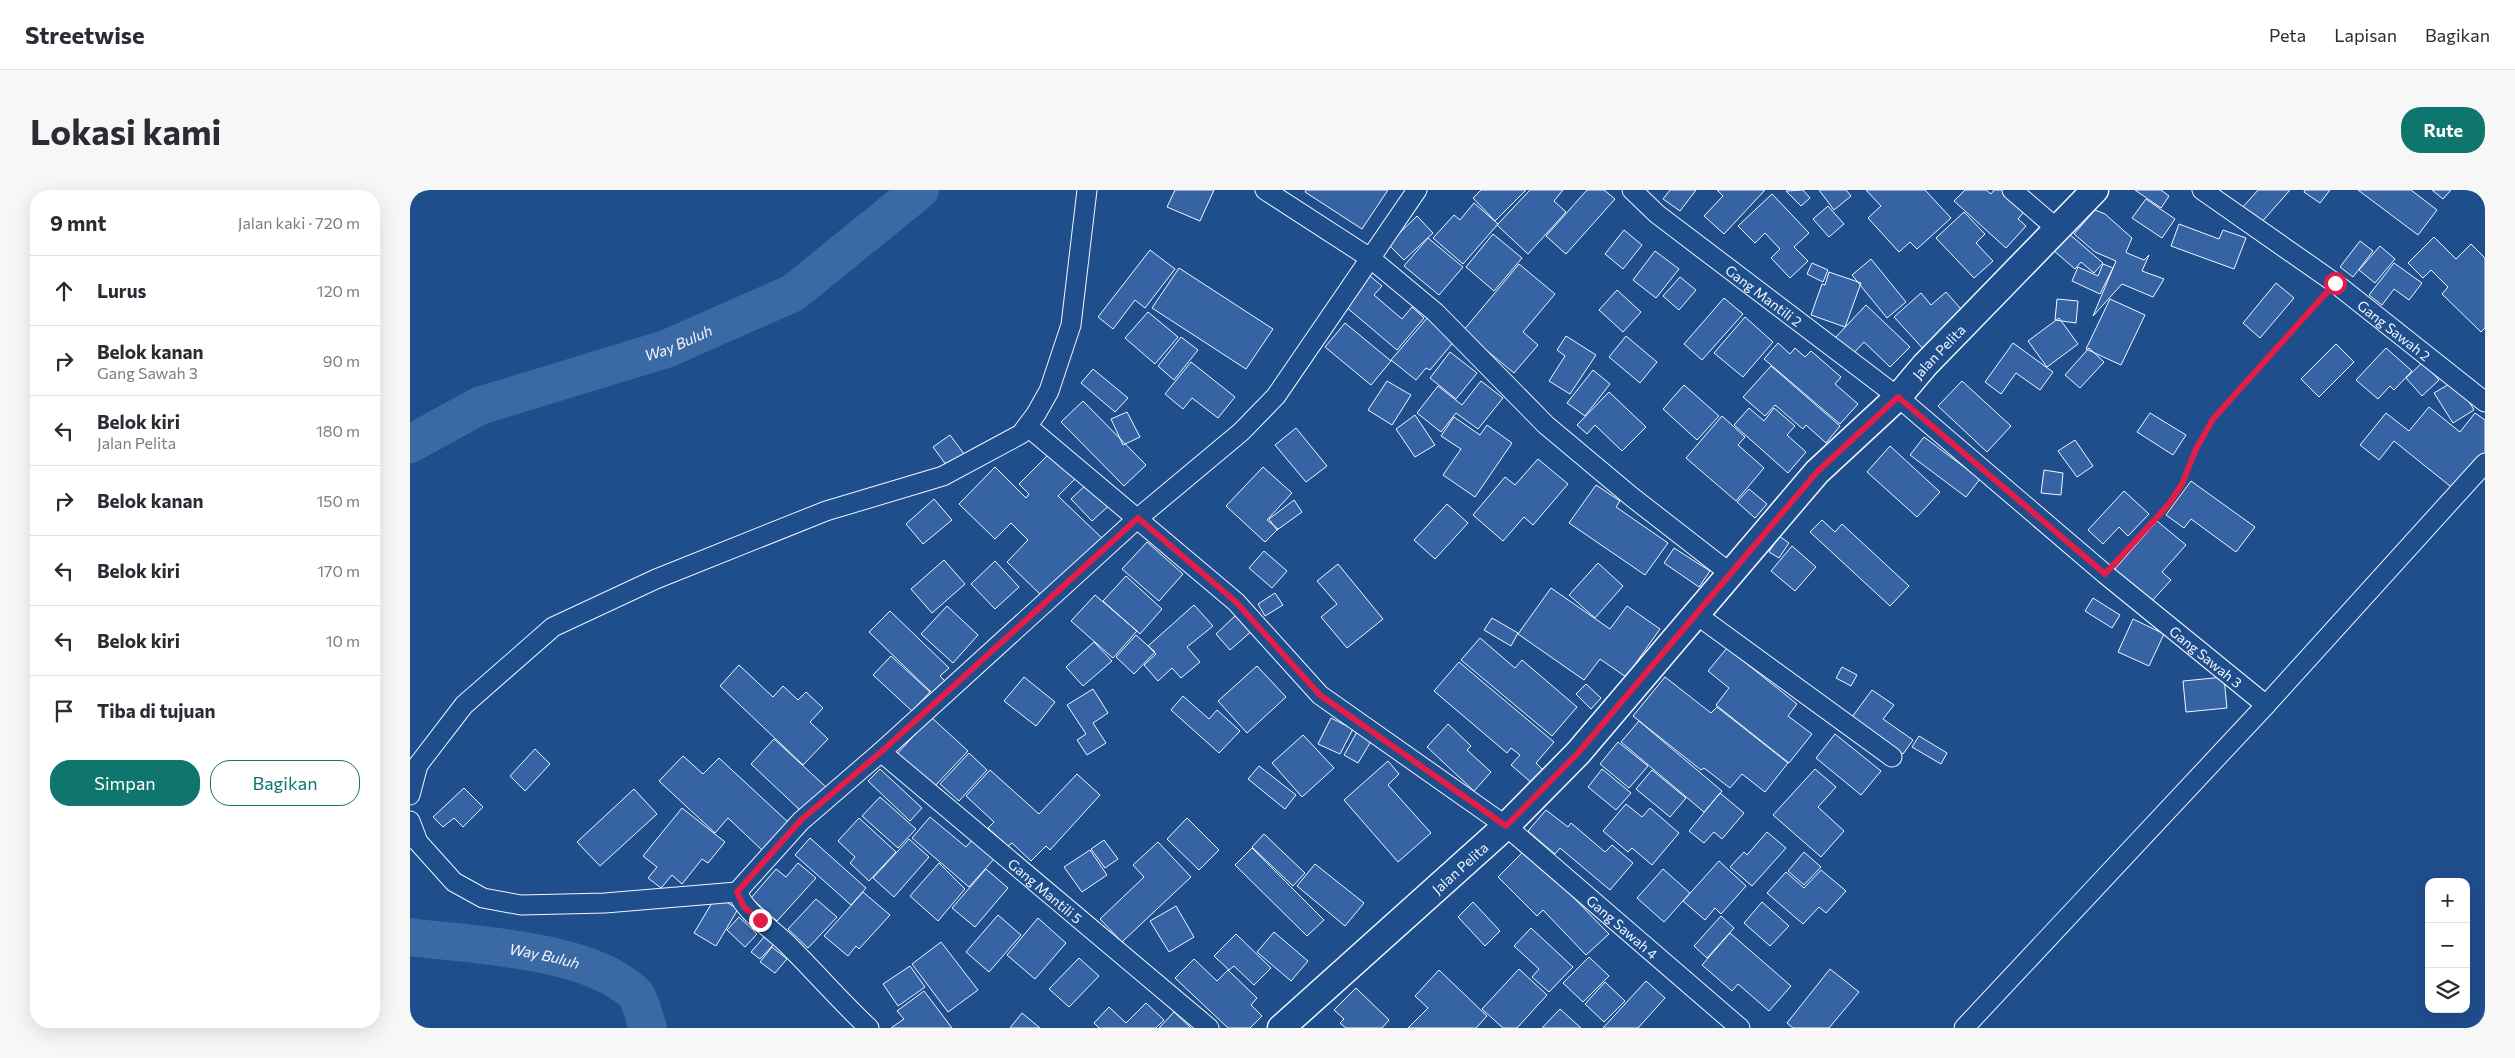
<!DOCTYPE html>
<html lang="id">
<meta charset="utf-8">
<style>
:root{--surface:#fff;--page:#f7f7f7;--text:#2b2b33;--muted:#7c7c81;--line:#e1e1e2;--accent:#0f766e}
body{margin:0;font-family:Commissioner,sans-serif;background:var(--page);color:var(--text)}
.controls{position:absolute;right:15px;bottom:15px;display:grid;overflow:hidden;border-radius:10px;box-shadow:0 5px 20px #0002}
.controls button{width:45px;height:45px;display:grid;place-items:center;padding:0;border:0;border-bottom:1px solid var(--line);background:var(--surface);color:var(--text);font:25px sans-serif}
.stop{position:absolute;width:15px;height:15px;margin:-11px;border:4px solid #e11d48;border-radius:50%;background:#fff}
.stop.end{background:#e11d48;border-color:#fff;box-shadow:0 1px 5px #0008}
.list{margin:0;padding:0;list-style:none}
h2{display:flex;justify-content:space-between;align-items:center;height:65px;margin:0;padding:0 20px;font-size:21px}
h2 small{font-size:16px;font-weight:400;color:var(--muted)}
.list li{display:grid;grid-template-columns:32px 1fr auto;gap:15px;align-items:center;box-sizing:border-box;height:70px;padding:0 20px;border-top:1px solid var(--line)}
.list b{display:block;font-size:19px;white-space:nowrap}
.list p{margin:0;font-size:16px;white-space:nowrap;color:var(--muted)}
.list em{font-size:16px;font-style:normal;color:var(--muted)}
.actions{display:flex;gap:10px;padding:15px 20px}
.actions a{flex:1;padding:11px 0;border:1px solid var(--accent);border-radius:20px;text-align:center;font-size:18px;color:var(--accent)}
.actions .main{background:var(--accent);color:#fff}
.icon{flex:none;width:28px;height:28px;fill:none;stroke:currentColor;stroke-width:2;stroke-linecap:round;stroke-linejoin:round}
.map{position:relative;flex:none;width:2075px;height:838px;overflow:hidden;border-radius:20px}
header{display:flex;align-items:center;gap:30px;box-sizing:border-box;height:70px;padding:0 25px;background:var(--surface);border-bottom:1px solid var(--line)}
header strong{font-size:24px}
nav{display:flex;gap:28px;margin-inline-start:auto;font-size:18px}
.intro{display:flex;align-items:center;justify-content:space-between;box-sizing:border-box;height:120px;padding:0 30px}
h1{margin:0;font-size:35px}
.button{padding:12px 22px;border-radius:20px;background:var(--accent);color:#fff;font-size:18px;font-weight:700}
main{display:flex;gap:30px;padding:0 30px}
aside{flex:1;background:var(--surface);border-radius:20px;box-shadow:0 5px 20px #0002}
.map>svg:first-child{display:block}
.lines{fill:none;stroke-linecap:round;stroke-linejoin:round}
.river{stroke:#3b69a3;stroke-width:38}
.building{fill:#3563a3;stroke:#f2f6ff}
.street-casing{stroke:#f2f6ff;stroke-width:21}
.secondary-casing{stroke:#f2f6ff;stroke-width:29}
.path{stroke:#b3c4dc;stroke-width:3;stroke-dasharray:4 2.5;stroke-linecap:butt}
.street{stroke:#1f4e8c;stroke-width:19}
.secondary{stroke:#1f4e8c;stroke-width:26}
.route{stroke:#e11d48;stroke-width:6}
.labels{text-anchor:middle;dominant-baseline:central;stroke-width:4;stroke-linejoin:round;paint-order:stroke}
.street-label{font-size:14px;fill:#f2f6ff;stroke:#1f4e8c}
.water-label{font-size:15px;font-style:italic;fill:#f2f6ff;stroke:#1f4e8c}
</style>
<header>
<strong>Streetwise</strong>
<nav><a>Peta</a><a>Lapisan</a><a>Bagikan</a></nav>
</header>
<div class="intro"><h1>Lokasi kami</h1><a class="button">Rute</a></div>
<main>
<aside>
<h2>9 mnt<small>Jalan kaki · 720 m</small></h2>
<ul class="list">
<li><svg class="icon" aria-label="ahead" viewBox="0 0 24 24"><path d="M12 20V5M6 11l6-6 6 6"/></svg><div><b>Lurus</b></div><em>120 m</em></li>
<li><svg class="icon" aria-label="right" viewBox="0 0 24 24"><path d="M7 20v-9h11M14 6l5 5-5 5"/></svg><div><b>Belok kanan</b><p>Gang Sawah 3</p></div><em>90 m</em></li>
<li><svg class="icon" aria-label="left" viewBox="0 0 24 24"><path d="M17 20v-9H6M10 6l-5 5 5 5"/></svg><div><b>Belok kiri</b><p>Jalan Pelita</p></div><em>180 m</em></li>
<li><svg class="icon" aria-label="right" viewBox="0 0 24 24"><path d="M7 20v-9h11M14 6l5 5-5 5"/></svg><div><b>Belok kanan</b></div><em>150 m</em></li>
<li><svg class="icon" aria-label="left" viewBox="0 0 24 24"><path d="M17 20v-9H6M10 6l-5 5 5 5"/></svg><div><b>Belok kiri</b></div><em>170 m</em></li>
<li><svg class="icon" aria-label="left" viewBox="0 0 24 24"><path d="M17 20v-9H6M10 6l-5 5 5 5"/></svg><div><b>Belok kiri</b></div><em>10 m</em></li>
<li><svg class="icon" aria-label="arrive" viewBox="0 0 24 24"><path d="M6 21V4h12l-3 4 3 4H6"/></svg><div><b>Tiba di tujuan</b></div></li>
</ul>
<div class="actions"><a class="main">Simpan</a><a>Bagikan</a></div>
</aside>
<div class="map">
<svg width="2075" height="838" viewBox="0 0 2075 838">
<rect width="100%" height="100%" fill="#1f4e8c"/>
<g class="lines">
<g class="river">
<path id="s1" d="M0,254L69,216L256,159L383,103L510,0"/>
<path id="s2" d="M0,747C62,755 179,759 224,803C231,810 234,828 238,838"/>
</g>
</g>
<path class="building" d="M765,0H804L790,31L757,17Z
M896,0H978L952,39L895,2Z
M1071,0H1116L1085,31L1063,8Z
M1120,0H1153L1144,11L1156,22L1118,64L1087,35Z
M1177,0H1194L1205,9L1156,64L1136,46Z
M1260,0H1286L1270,21L1253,9Z
M1307,0H1355L1314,44L1294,26L1313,6Z
M1393,0L1400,8L1391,16L1376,1Z
M1409,0H1436L1441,6L1424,20Z
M1456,0H1515L1541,28L1507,59L1500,52L1489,62L1458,28L1471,16Z
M1555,0H1576L1581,4L1584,0H1597L1617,18L1608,29L1616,36L1596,58L1544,11Z
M1725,0H1751L1759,6L1751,18Z
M1848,0H1880L1850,34L1832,18Z
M1895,0H1920L1910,13L1894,2Z
M1948,0H2001L2027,20L2008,45Z
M2022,0H2041L2033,9Z
M1362,4L1399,43L1384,57L1398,71L1380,88L1361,68L1370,59L1355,43L1345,53L1328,36Z
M1736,9L1765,29L1752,48L1722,28Z
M1064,13L1088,34L1053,74L1023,48L1044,25L1050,30Z
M1418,16L1434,34L1419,47L1403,29Z
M1685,20L1695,24L1722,48L1716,62L1717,63L1734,70L1739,65L1732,81L1754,89L1743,107L1712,94L1683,126L1706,71L1685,62L1664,44Z
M1554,22L1575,44L1566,53L1583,71L1564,88L1526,48Z
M1007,26L1023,43L994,70L978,54Z
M1769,34L1809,49L1813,40L1836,48L1824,79L1761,56Z
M1214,40L1232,55L1213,79L1195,64Z
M1658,43L1693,73L1684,83L1671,72L1665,79L1643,60Z
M1083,44L1112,68L1084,101L1056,77Z
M2024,47L2046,69L2061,54L2075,68V138L2071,142L2032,104L2038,97L2021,80L2013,88L1998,73Z
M1018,48L1053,77L1029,105L994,76Z
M1950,51L1963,61L1943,87L1930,77Z
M1970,56L1985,69L1965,93L1949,80Z
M740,60L765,79L735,118L725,110L703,139L688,127Z
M1245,61L1269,79L1246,108L1223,90Z
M1461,69L1496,112L1477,128L1442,85Z
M1402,73L1418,80L1413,92L1397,84Z
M1984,73L2012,93L1999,110L1984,99L1972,115L1959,105Z
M1109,74L1145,104L1113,142L1128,155L1104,183L1053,141Z
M1693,74L1703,78L1690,104L1662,91L1668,77L1688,86Z
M769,78L863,139L836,179L742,118Z
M1419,82L1451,93L1435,137L1401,125L1412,94L1415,95Z
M960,86L972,96L964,105L992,129L1002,117L1014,128L987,160L935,116Z
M1270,87L1286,100L1269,120L1253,106Z
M1866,93L1884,108L1850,148L1833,133Z
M1207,100L1231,122L1213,142L1189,120Z
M1536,102L1558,127L1517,163L1484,127L1511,103L1521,115Z
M1314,108L1333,124L1292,170L1274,154Z
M1647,109L1668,111L1666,133L1645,130Z
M1700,109L1735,125L1711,175L1676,159Z
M1456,115L1500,157L1480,177L1454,152L1442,165L1425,148Z
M738,122L768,147L745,174L715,148Z
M1019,126L1046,149L1020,180L1016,178L1006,190L981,170Z
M1335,127L1363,152L1333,187L1304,163Z
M1649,128L1668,154L1637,177L1618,151Z
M935,133L981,171L961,195L915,157Z
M1156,146L1186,165L1160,204L1139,191L1155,166L1147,160Z
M1216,146L1247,172L1230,193L1199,167Z
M771,147L788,160L764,190L748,176Z
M1368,153L1380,164L1385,158L1395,167L1401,161L1431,187L1425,194L1448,214L1430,234L1354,169Z
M1603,153L1643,182L1630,200L1606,183L1591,204L1575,192Z
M1926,154L1944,172L1909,207L1891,189Z
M1679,158L1694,172L1670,198L1655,185Z
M1976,158L2002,181L1984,200L1980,196L1968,209L1946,190Z
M1040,162L1067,183L1046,209L1020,188Z
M781,172L825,207L808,228L782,208L773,219L755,204Z
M2013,172L2029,190L2012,206L1996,188Z
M1361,176L1430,236L1416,253L1396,235L1393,239L1365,215L1355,226L1333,207Z
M683,179L718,208L705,222L671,193Z
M1183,180L1200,194L1175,226L1157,213Z
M2046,190L2064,220L2043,233L2024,203Z
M977,191L1001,205L982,235L958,220Z
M1071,191L1093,208L1068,239L1046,223L1031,242L1007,223L1028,196L1052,215Z
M1552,191L1601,236L1577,262L1528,216Z
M1274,195L1309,226L1287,250L1253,219Z
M1199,202L1236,237L1212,261L1185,235L1177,244L1167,235Z
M673,211L736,275L714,296L651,232Z
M2019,217L2050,242L2065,223L2075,230V263L2045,300L1984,251L1969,270L1950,255L1976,223L1999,241Z
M1339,218L1354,231L1364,218L1385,236L1377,245L1396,262L1378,283L1324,235Z
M717,222L730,247L713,255L701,229Z
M1740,223L1776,245L1763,265L1727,242Z
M1005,225L1025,255L1005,267L986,239Z
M1312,226L1335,247L1328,255L1354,278L1326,311L1276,268Z
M1044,227L1070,245L1077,235L1102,253L1065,307L1033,285L1051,259L1031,246Z
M886,238L917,276L896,292L865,255Z
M540,245L554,264L537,276L523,257Z
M1514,247L1570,289L1556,307L1500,265Z
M1665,250L1683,276L1667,287L1648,261Z
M1480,256L1530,302L1507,327L1457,282Z
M640,263L666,288L648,306L693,349L634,408L597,372L618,350L601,333L585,349L549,314L585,277L616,308L619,304L609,294Z
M1128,269L1158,294L1123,335L1114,327L1093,351L1063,325L1095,287L1105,295Z
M853,277L882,303L857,330L868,339L855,352L816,316Z
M1634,280L1653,283L1651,305L1631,303Z
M681,290L703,312L682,331L661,309Z
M1781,291L1845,337L1826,362L1781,329L1774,338L1756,325Z
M1186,295L1210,311L1206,317L1258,353L1235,385L1159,333Z
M1339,299L1357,314L1345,328L1327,312Z
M1714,301L1739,324L1718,346L1709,337L1693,354L1678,340Z
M524,309L542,330L513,354L496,334Z
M884,310L892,322L867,340L859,329Z
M1037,314L1058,333L1025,369L1004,350Z
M1412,330L1425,342L1432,334L1499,396L1480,416L1400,342Z
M1747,331L1776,355L1752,382L1761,390L1741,412L1704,380Z
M1369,346L1379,353L1369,368L1359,362Z
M737,352L773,384L749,411L712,379Z
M1382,356L1406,377L1385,401L1361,381Z
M1264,358L1300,381L1289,397L1254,373Z
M854,361L877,381L862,398L839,378Z
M534,370L555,394L522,423L501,399Z
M585,371L609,397L585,419L561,394Z
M1188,373L1213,396L1185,428L1159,405Z
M928,374L973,429L937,458L911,427L927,414L907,391Z
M716,386L752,419L730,444L693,411Z
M1141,398L1200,439L1217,416L1250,439L1216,487L1190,469L1174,490L1108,444Z
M865,403L873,415L855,426L848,414Z
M685,405L727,441L703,468L661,431Z
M1683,408L1710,425L1702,438L1675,421Z
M784,415L803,436L777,457L790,472L771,488L762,478L748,491L734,475L746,464L738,456Z
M537,416L568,445L543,473L511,444Z
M480,421L539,478L530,486L537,493L524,505L459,442Z
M828,423L843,440L820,460L806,444Z
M1082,428L1108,443L1101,456L1074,440Z
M1723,429L1754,444L1739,476L1708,462Z
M726,445L745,462L724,484L706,467Z
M1070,448L1105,478L1112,470L1167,517L1142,546L1051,470Z
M684,452L702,471L673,496L656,477Z
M1317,458L1387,514L1378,526L1402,544L1379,573L1306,515L1319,498L1298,481Z
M481,466L520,502L502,521L463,485Z
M1049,472L1144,552L1126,573L1133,580L1122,593L1101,575L1110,565L1101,558L1097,563L1024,501Z
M329,475L363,507L373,496L388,510L396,502L413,518L400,532L418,549L393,575L310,496Z
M847,476L876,507L837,543L808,511Z
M1432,477L1447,485L1441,496L1426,488Z
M614,487L645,512L626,536L594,511Z
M1255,487L1301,523L1307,517L1378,573L1355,602L1332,584L1320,598L1294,578L1291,580L1223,526Z
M1814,487L1817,518L1776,522L1773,491Z
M1176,494L1191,508L1181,519L1166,504Z
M683,499L698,523L683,533L696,553L677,565L667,550L676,544L657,515Z
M1462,500L1484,515L1473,529L1503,550L1493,564L1442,527Z
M773,506L799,529L807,520L830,541L809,563L761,520Z
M521,527L558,561L523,598L486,565Z
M921,528L943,539L930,564L908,554Z
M1229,531L1312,601L1294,622L1211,552Z
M1038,534L1061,556L1057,560L1081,582L1064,601L1017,557Z
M948,540L963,548L948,573L934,565Z
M1425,544L1471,581L1451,605L1406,568Z
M893,545L924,578L892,607L862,573Z
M1509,546L1537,563L1531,574L1502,557Z
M364,549L416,597L392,622L341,574Z
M1208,552L1238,576L1219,598L1190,574Z
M125,559L140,574L115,601L100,586Z
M559,563L577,580L549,611L530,594Z
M273,566L293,584L309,568L379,633L353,661L318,628L305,643L249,591Z
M978,571L989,584L978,595L1021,643L988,672L934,610Z
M849,576L886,605L875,619L838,589Z
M470,579L512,618L500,631L458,591Z
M1192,579L1221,603L1206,620L1178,597Z
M1405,579L1426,597L1408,617L1434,641L1411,667L1363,625Z
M580,580L629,624L667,584L690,605L640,660L636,656L621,671L602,653L598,656L578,638L584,632L556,606Z
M1242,580L1276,608L1260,627L1226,599Z
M54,598L73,617L53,637L44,628L33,637L23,627Z
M224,599L247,624L190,676L167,652Z
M1310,603L1334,623L1312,649L1304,642L1294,653L1279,641Z
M470,607L506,639L488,658L452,626Z
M1216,614L1232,627L1240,618L1269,643L1242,675L1222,658L1218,662L1193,641Z
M272,618L315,652L298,673L292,669L272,694L262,685L251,698L238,688L247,677L233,666Z
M1136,620L1158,637L1161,633L1195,662L1202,655L1223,673L1200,700L1150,658L1145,664L1118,641Z
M520,627L556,657L562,650L584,669L559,697L502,648Z
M449,628L486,662L459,691L440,673L445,667L428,651Z
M777,628L809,660L789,680L757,649Z
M1357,642L1376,658L1342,696L1320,677L1334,662L1337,665Z
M854,644L895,683L883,696L842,657Z
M400,648L456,698L441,715L385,665Z
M499,649L519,667L484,707L463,688Z
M694,650L708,669L695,678L681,659Z
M748,652L781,687L712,752L690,729L734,687L723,675Z
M842,658L914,730L897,746L825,675Z
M1116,659L1199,744L1176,765L1133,720L1127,726L1088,687Z
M680,660L697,685L672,702L654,677Z
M1394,662L1411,677L1394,695L1378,681Z
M1309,671L1336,696L1311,724L1305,718L1295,730L1273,711Z
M388,673L406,688L367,731L341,708L366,679L376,687Z
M529,673L555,699L528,731L500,706Z
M905,674L954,713L935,736L887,696Z
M576,679L598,698L565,737L542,718Z
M1253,679L1280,703L1254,732L1227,708Z
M1411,680L1436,701L1416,723L1409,717L1393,734L1357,703L1376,682L1394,698Z
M453,702L480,725L449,759L446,756L438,766L414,746Z
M306,706L328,719L306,756L284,743Z
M406,709L427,727L398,758L378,739Z
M1063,712L1090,741L1075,756L1048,727Z
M1352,712L1379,736L1360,756L1334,733Z
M766,716L784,747L759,762L740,731Z
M588,725L611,745L579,782L556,762Z
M1311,726L1324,738L1297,768L1284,756Z
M329,727L347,744L335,757L317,740Z
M628,728L656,753L625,789L597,765Z
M1121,738L1163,777L1139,802L1122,787L1129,779L1104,756Z
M864,742L898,771L881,791L847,762Z
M1320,743L1381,796L1359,821L1328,794L1322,801L1292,775Z
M826,744L861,778L844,795L824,776L819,780L804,766Z
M355,746L364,754L350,769L341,762Z
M531,752L568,800L538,822L502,774Z
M362,757L377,769L365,783L350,772Z
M1179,767L1199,786L1173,812L1153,793Z
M669,768L689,786L659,817L639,799Z
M784,769L807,791L818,780L847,808L841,815L852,826L840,838H818L765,788Z
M500,776L515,797L488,816L473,794Z
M1109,779L1137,805L1107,838H1093L1072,819Z
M1420,779L1449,802L1419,838H1383L1377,833Z
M1029,780L1077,826L1066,838H998L1018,818L1005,806Z
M1236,791L1255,808L1228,838H1193Z
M1195,792L1215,811L1194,832L1175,814Z
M946,798L979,830L972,838H936L930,833L934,829L924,820Z
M514,801L542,838H481L494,829L487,821Z
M736,813L754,830L746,838H689L684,833L699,817L716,833Z
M1150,819L1171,838H1132Z
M764,822L781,838H749Z
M612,823L630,838H600Z"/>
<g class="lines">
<g class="street-casing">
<g id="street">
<path d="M855,0L960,68L1025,122L1136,235L1222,307L1321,384"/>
<path id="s3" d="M1222,0L1247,24L1488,207L1695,384L1856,515L2075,273"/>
<path d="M1602,0L1646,38"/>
<path id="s4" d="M1792,0L1925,93L2075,212"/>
<path id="s5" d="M617,236L826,412L910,505L1096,636L1330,838"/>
<path d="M1287,425L1482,567"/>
<path id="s6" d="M471,562L799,838"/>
<path d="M0,605L8,575L54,515L143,437L246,389L416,321L533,286L611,244L626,224L639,201L661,135L677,0"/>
<path d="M0,631L8,652L44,692L73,708L111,715L195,713L327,702C338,726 361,737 380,757C407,784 431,812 459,838"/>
<path d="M327,702L391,631L471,562L728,328L831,242L866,206L1007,0"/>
<path d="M1554,838L1856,515"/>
</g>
</g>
<g class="secondary-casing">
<g id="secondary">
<path id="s7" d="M871,838L1096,636L1168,563L1407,282L1488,207L1515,175L1685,0"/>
</g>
</g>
<path class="path" d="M1707,371L1759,314L1772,294L1787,259L1803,229L1912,107"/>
<use href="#street" class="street"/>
<use href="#secondary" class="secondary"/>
</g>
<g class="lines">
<path class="route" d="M350,730L334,717L327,702L391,630L471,562L728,328L826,412L910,505L1096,636L1168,563L1407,282L1488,207L1695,384L1759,314L1772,294L1786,259L1803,229L1925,93"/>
</g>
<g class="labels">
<g class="street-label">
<text stroke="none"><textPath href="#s3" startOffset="169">Gang Mantili 2</textPath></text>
<text stroke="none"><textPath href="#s4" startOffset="238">Gang Sawah 2</textPath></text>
<text stroke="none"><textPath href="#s7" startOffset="945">Jalan Pelita</textPath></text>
<text stroke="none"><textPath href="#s3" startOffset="740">Gang Sawah 3</textPath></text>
<text stroke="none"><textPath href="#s7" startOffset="240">Jalan Pelita</textPath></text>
<text stroke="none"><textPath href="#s6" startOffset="215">Gang Mantili 5</textPath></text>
<text stroke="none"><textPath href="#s5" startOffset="780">Gang Sawah 4</textPath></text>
</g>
<g class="water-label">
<text stroke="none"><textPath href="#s1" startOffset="288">Way Buluh</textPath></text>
<text stroke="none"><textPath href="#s2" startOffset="136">Way Buluh</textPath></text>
</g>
</g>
</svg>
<div class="controls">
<button>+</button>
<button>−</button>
<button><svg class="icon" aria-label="layers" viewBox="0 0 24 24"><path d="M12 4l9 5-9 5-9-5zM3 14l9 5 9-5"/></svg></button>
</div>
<div class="stop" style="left:1925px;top:93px"></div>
<div class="stop end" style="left:350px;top:730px"></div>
</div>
</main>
